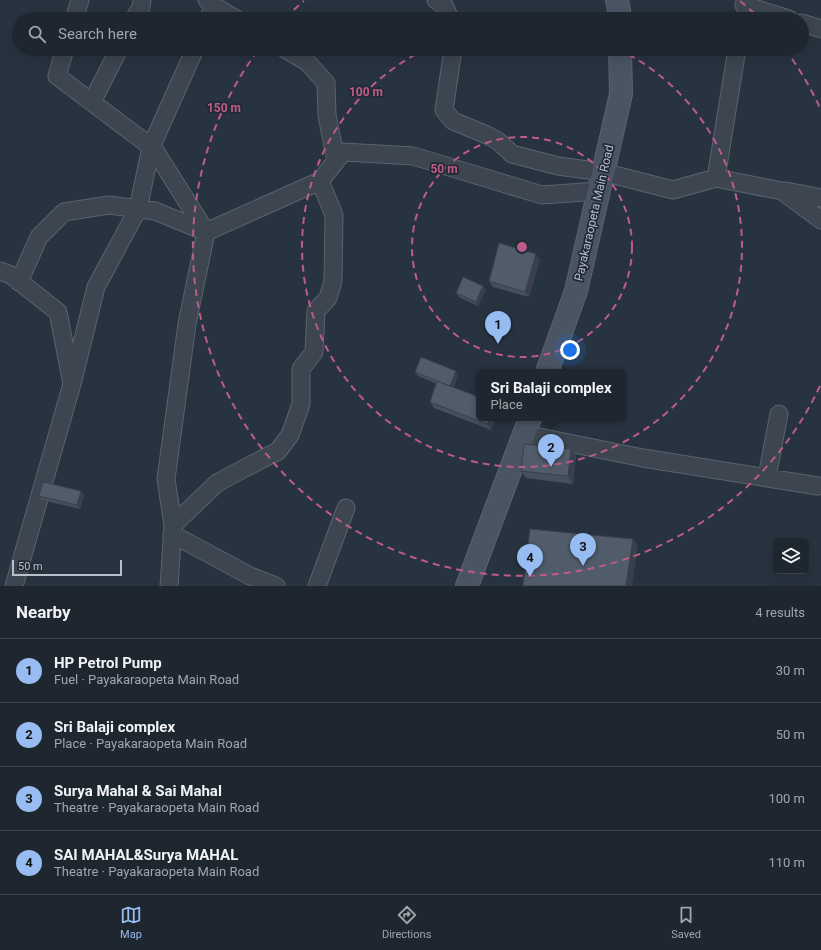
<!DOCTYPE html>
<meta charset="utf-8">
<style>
:root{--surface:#1e2630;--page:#262e38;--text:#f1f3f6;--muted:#a1a5ab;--line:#3c434c;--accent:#96bcf2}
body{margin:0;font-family:Roboto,sans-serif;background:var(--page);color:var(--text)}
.controls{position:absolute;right:12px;bottom:12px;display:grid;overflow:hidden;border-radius:6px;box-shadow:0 4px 16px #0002}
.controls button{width:36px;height:36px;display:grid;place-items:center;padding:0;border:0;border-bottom:1px solid var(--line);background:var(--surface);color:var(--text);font:20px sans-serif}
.scale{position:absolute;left:12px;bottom:10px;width:110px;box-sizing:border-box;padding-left:4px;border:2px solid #b9c0ca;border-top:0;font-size:11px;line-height:14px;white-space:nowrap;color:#b9c0ca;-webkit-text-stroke:3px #212a36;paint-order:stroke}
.you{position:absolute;left:570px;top:350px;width:14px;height:14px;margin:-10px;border:3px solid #fff;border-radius:50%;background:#1a73e8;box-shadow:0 0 0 6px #1a73e833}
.badge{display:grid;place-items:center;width:26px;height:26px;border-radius:50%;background:var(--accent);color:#111;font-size:13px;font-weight:700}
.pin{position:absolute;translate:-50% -33px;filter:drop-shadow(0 1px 2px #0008)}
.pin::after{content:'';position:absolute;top:21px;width:14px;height:12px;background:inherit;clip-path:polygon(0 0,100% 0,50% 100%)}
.popup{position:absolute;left:476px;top:369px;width:150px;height:52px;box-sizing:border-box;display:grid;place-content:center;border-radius:6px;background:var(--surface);filter:drop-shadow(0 1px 3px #0005);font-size:13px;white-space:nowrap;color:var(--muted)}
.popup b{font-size:15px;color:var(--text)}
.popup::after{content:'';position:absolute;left:50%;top:100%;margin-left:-8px;border:8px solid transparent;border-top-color:var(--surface)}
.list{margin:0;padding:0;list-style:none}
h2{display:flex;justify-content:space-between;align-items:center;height:52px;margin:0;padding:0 16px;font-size:17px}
h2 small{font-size:13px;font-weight:400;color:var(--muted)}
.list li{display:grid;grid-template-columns:26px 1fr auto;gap:12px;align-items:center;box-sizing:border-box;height:64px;padding:0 16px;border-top:1px solid var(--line)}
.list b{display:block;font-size:15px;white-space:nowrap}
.list p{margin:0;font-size:13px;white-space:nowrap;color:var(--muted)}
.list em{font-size:13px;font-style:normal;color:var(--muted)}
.icon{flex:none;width:22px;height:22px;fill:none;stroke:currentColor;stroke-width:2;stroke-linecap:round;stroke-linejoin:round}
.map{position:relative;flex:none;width:821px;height:586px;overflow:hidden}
.search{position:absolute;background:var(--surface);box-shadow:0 4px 16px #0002;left:12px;right:12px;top:12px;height:44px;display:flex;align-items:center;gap:10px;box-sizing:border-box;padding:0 14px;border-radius:22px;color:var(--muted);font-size:15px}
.sheet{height:308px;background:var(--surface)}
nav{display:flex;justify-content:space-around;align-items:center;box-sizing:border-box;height:56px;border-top:1px solid var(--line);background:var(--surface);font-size:11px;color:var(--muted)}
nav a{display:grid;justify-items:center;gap:2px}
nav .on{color:var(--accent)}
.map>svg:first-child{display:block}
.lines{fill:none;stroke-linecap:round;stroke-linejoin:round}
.street-casing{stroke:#5a636e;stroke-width:19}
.secondary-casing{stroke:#5a636e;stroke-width:24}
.street{stroke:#3c4550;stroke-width:17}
.secondary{stroke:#4a5463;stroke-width:22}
.wall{fill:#464f5c}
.shaded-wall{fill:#39404b}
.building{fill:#515c6b;stroke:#39404b}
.ring{fill:none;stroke:#be5b87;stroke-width:2;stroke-dasharray:7 5}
.labels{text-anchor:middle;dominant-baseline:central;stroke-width:3.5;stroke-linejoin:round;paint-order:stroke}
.street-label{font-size:12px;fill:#b9c0ca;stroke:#212a36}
.centre{fill:#be5b87;stroke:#212a36;stroke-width:2}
.ring-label{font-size:12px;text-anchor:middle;font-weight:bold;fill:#be5b87;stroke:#212a36;stroke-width:3.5;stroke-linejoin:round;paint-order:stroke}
</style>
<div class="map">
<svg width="821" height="586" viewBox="0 0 821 586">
<rect width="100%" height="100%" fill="#283340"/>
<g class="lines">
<g class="street-casing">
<path id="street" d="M207,0L214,6L236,19
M436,0L444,5L450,19
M744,5L789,19
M74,19L80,0
M134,19L141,7L142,0
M208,19L214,6
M802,23L821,29
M65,49L57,76L154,149L206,232L320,181L343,152L413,156L542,195L598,191
M285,49L307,62L326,83L327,115L336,161
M453,49L444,110L453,121L487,135L498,141L512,154L558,166L603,172L673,190L716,178L782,191L821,220
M92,102L119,49
M716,178L737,49
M786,191L821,198
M0,271L11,275L58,312L72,384L14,586
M19,282L39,237L64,212L109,205L155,211L206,232L187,324L166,479L173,525L169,586
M72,384L96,287L138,209L151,147L195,49
M524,434L643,458L818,486
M767,477L779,414
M173,525L217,483L243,469L278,451L290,435L301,404V369L314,352L316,311L328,298L333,281L334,215L320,181
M172,534L250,576L276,586
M317,586L346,508"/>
</g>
<g class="secondary-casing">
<path id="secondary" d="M617,0L619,10V19
M547,372L576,291L621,94L620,49
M467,586L530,418"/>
</g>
<use href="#street" class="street"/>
<use href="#secondary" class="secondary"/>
</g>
<path class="wall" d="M540,260L529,297L493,287L489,281Z
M483,286L486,290L478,306L459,297L456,293Z
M415,372L458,374L454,387L496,418L491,430L434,408L430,402L437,384L418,376Z
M571,449L576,456L573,484L526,478L521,471Z
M84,495L80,509L42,500L39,496Z"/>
<path class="shaded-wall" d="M536,254L540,260L529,297L525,292Z
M483,286L486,290L478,306L476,302Z
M456,371L458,374L453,390L450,386Z
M490,418H496L491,430L487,424Z
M571,449L576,456L573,484L568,476Z
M81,491L84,495L80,509L77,505Z
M633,539L638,546L632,586H626Z"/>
<path class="building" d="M499,243L536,254L525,292L489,281Z
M463,277L483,286L476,302L456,293Z
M421,357L456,371L450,386L415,372Z
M437,381L479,397V418H490L487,424L430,402Z
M524,444L571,449L568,476L521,471Z
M43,482L81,491L77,505L39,496Z
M530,529L633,539L626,586H523Z"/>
<g class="ring">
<circle cx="522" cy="247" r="110"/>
<path d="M618 49A220 220 0 1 1 426 49"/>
<path d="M820 386A329 329 0 1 1 259 49M285 18A329 329 0 0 1 304 1M740 1A329 329 0 0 1 759 18M785 49A329 329 0 0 1 820 108"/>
</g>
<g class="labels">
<g class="street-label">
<text transform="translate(594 213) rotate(-77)">Payakaraopeta Main Road</text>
</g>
</g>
<circle cx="522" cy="247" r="6" class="centre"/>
<g class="ring-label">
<text x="366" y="96">100 m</text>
<text x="224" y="112">150 m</text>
<text x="444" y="173">50 m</text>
</g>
</svg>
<div class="controls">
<button><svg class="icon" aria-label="layers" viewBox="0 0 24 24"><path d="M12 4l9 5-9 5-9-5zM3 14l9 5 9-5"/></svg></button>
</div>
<div class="scale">50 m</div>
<div class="you"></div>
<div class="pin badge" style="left:498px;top:344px">1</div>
<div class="pin badge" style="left:551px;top:467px">2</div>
<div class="popup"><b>Sri Balaji complex</b>Place</div>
<div class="pin badge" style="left:583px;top:566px">3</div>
<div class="pin badge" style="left:530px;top:577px">4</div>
<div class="search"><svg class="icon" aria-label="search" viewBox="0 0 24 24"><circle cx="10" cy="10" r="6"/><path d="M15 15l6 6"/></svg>Search here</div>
</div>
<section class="sheet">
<h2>Nearby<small>4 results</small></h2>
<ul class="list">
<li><span class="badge">1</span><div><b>HP Petrol Pump</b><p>Fuel · Payakaraopeta Main Road</p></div><em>30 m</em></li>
<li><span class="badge">2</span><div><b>Sri Balaji complex</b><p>Place · Payakaraopeta Main Road</p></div><em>50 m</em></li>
<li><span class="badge">3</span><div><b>Surya Mahal &amp; Sai Mahal</b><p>Theatre · Payakaraopeta Main Road</p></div><em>100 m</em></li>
<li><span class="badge">4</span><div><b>SAI MAHAL&amp;Surya MAHAL</b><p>Theatre · Payakaraopeta Main Road</p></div><em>110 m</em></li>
</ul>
</section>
<nav>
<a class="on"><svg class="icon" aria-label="map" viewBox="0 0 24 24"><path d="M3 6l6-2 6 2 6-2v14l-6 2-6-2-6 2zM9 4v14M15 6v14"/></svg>Map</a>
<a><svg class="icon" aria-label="directions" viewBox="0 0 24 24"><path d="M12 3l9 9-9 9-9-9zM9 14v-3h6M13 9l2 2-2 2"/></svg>Directions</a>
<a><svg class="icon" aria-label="saved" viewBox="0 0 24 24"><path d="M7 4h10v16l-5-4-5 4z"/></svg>Saved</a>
</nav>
